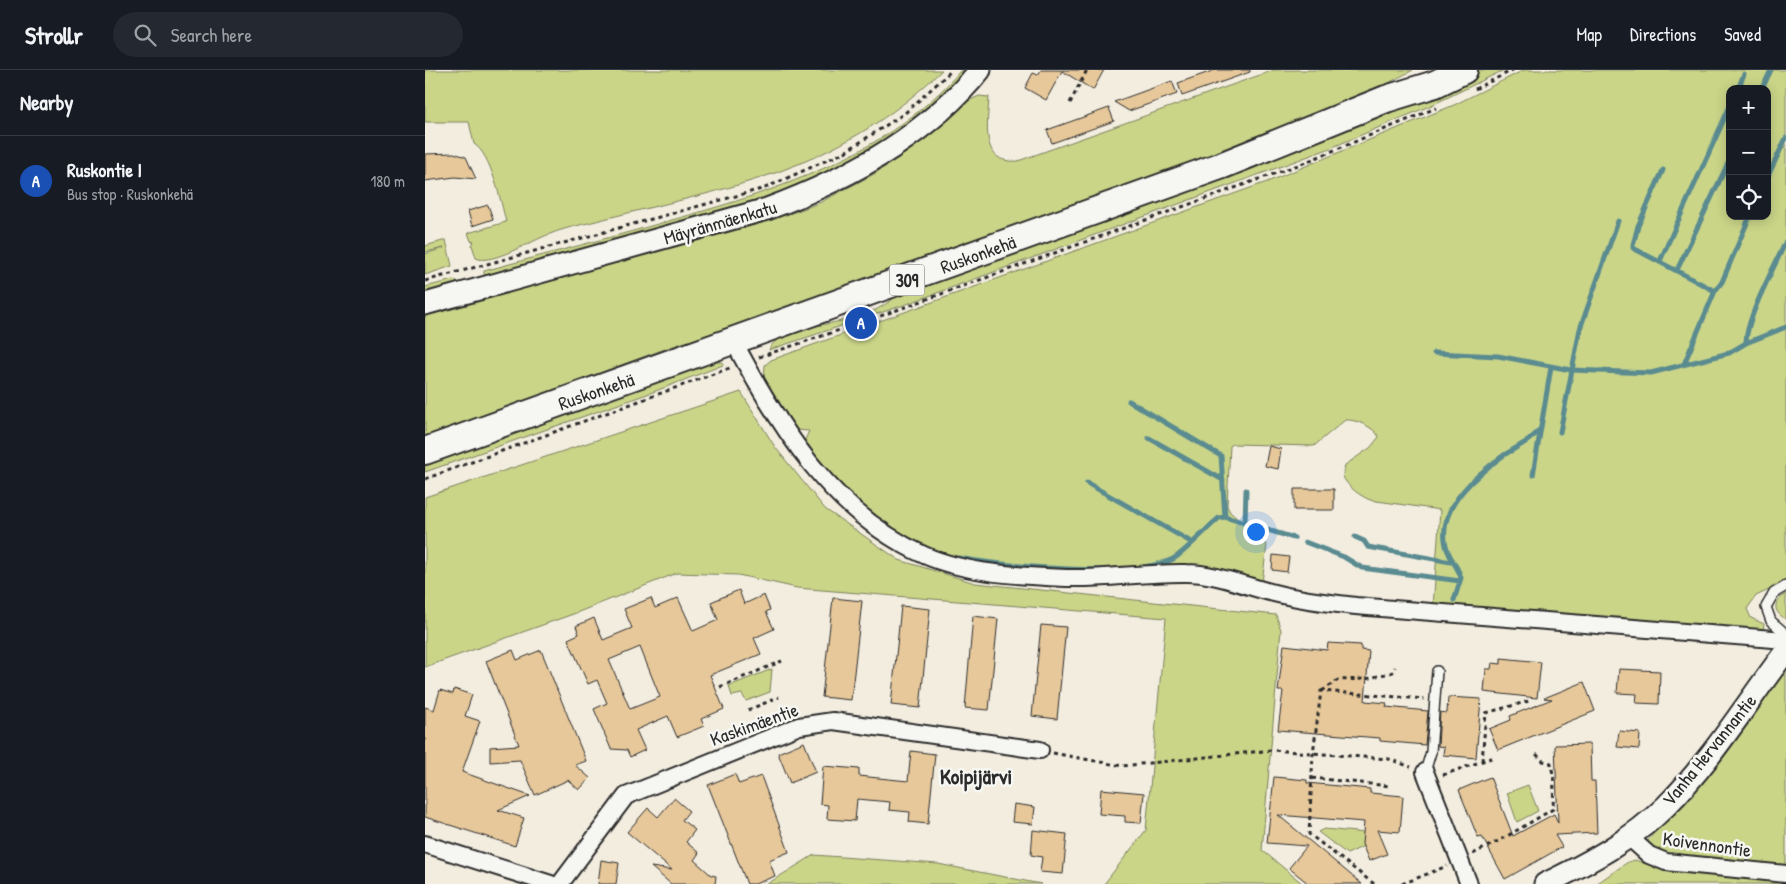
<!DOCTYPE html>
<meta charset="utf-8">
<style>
:root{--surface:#171b24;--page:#242831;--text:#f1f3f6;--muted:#9ea1a6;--line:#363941;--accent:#c8321e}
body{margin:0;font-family:"Patrick Hand",sans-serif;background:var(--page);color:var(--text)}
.controls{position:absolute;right:15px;top:15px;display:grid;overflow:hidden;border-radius:10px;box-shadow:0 2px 12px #0003}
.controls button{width:45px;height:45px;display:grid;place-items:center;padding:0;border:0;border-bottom:1px solid var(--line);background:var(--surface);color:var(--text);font:25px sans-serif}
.you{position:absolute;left:830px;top:461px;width:18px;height:18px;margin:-12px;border:4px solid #fff;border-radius:50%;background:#1a73e8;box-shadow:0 0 0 8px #1a73e833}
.badge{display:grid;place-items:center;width:32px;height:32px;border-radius:50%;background:var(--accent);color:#fff;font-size:16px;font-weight:700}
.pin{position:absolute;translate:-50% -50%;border:2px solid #fff;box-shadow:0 1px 5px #0006}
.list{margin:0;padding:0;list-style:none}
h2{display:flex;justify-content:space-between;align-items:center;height:65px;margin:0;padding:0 20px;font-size:21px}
h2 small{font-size:16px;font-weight:400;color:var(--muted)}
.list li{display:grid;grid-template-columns:32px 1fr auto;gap:15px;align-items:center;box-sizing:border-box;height:90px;padding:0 20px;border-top:1px solid var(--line)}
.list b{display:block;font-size:19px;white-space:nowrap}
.list p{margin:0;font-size:16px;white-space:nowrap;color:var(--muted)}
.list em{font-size:16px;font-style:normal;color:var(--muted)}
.icon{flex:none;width:28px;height:28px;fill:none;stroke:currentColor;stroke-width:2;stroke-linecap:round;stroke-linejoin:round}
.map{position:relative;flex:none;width:1361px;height:814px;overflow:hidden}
header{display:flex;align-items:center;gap:30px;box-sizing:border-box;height:70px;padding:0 25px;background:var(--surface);border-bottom:1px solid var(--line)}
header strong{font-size:24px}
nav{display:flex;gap:28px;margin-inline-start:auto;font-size:18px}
.search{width:350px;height:45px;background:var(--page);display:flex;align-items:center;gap:12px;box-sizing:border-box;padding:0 18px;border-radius:28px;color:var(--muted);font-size:19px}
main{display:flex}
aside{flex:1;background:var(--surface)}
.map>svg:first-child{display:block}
.green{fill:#cad588;stroke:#7a805a;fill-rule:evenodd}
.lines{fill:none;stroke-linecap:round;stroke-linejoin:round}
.stream{stroke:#5a8b90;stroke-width:5}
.building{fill:#e7c89a;stroke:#2b2b2b;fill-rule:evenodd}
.service-casing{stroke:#2b2b2b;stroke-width:12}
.minor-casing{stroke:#2b2b2b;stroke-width:20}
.tertiary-casing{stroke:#2b2b2b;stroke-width:25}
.primary-casing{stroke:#2b2b2b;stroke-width:30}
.path{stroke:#2b2b2b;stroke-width:3;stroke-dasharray:4 4;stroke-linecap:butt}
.service{stroke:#f6f6f2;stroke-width:9}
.minor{stroke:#f6f6f2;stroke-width:16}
.tertiary{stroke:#f6f6f2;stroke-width:21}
.primary{stroke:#f6f6f2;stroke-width:26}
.labels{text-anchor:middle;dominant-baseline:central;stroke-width:5;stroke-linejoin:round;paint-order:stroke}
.shield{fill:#f6f6f2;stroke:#686867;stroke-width:1}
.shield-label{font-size:18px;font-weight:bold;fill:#2b2b2b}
.street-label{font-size:19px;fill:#2b2b2b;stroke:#f6f6f2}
.quarter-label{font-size:21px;font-weight:bold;fill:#2b2b2b;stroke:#f6f6f2}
</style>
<header>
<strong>Strollr</strong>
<div class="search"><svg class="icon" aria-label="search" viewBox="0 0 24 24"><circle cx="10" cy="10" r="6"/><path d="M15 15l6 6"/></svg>Search here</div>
<nav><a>Map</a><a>Directions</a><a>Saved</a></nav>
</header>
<main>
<aside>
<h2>Nearby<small></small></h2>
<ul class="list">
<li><span class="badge" style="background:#1a4fb4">A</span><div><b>Ruskontie I</b><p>Bus stop · Ruskonkehä</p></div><em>180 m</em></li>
</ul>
</aside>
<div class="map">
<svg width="1361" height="814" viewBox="0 0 1361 814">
<rect width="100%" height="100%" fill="#f3ede0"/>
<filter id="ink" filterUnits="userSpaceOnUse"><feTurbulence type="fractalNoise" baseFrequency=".02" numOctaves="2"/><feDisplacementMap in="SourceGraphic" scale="10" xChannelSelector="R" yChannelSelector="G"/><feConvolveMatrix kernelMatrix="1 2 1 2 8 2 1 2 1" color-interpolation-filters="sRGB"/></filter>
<g filter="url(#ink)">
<path class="green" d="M0,0H517C476,40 429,71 376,93C314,119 245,132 179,149C161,154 142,157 125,164C110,169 65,196 51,188L47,175L49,172L46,171L43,163L81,152C76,132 66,84 49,74L44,52H0Z
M536,0H545L502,42L449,81L350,128L63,207L59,204V201C124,183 189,167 254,148C357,119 464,84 536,0Z
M849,0H988L954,18L823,72L308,257L248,276L0,367V246L364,144L394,133L449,104L481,83L541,32L554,26L564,27C563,53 554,95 593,91Z
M1056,0H1079L1007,35L903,79L482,234L344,280C351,257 417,254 439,245C453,240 464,232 476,223L847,89L1003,26Z
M1099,0H1361V512L1331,526L1322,539L1326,548L1339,554L1338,560L1008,537L1015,440L945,430C934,425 924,418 918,407L920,395L945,378L954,367C949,357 931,349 920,350L889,376L808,374L805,376L802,436L805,442L842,475L837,512C795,508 752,502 709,499C683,498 656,501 630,500C540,496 477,480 412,413C400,401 389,386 379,372L384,361L371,360L366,356L339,310L340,295L346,290L842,112L1029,35ZM1305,19H1342V146H1305Z
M21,170L27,196L0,205V184L19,178L0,182V176Z
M28,210L32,211L31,215L0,225V217Z
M286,292H298V295L228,322L0,402V393Z
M316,322L350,377L400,439L474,490L550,513L851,545L856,560L837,780L878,814H679L721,760L741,548L372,518L313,505L252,503L151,543L0,597V427Z
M1361,524V549C1347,542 1348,531 1361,524Z
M1361,598V800L1236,786L1222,773L1223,770L1280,706Z
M347,599L345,622L321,631L317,624L307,626L304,616Z
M1103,715L1113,741L1092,752L1082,723Z
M899,759L952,764V770L922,784L893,762Z
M389,785L513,794L616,814H342Z
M1210,790L1227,796L1361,809V814H1171L1203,792Z"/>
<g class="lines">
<path class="stream" d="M1313,19L1319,4
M1337,19L1346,0
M1238,100L1213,156L1208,175V178L1290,221L1259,294
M1342,108L1361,68
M1235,191L1305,36
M1252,200L1305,89
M1290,221L1297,212L1325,146
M1321,273C1321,248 1350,196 1361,171
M1009,283L1073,286L1146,300L1226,303L1304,283L1321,273L1361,257
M704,331L796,386L800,447L869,468
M1135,362L1155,259L1193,151
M724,368L798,410
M1108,405L1126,297
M662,413L766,472
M820,453L821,420
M930,467L939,471L943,477L1026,492
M880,472L919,487L937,498L1035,511
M533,488C580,496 707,509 748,489C759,483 782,458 794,448L800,447
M1029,530L1036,508C1032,493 1022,488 1020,470C1015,434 1054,403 1079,385C1093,376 1105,372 1116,358"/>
</g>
<path class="building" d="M616,0H679L668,20L637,1L621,30L600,18L608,3L613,5Z
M790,0H825V2L757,26L753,13Z
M747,11L752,24L704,41L689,32Z
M684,38L689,51L627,73L622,60Z
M29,83L41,87L51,109L30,107L0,111V84Z
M63,135L68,149L47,156L43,141Z
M844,376L856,379L853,399L840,396Z
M869,419H909V440H869Z
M848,485L864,487L862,502L847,500Z
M314,520L319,534L339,525L345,540L341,542L349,559L329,568L336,584L285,605L299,639L276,649L279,656L252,667L243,646L211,660L220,680L205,687L202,680L186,679L169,639L182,633L172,610L163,614L143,569L154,564L151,556L169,548L178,570L207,558L199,539L226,528L230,538L253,528L268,561L293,550L286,532ZM215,577L235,627L205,639L184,590Z
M408,528L437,531L426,630L397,627Z
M476,536L505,539L495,638L466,635Z
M548,546L573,549L564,640L540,638Z
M616,555L641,557L632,649L607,646Z
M903,573L936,575V580L944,581L940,631L962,633L961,637L1003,641L1000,675L955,671V668L853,660L858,621H853L859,575L902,580Z
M88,580L92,590L116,580L161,691L150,695L165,708L154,720L143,710L110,725L95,690L65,692V677L94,675L61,591Z
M1076,588L1116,592L1112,628L1059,622L1061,599H1066L1067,593L1076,594Z
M1194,599L1235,601L1234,634L1211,633L1212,624L1192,623Z
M1159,612L1170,641L1073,680L1064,659L1086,650L1085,646L1127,629L1119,628Z
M29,619L47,625L40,646L55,651L37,702L105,726L73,740L99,748L90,776L0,747V637L9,640L15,620L28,624Z
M1023,627L1056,629L1051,688L1018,685L1019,677L1013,676L1015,642L1022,643Z
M1194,661L1215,663L1214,679L1192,677Z
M379,672L391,702L365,713L353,683Z
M1165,674L1166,711H1170L1172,763L1130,765L1137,777L1080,809L1057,767L1053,768L1034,720L1065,707L1088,766L1129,744L1133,753L1130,675Z
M486,681L510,684L503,754L484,752L485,742L464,740L465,732L432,729L430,751L402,749L403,735L395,734L398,696L434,699V706L483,711Z
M310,704L314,714L336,706L364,782L344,790L350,806L330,814H322L283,715Z
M849,707L882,710V713L945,719V723L978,726L975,762L952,760L962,784L944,791L937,774L939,752L853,745L937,814H884L864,798L882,776L842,773Z
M676,719L719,723L716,753L700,752V746L674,744Z
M249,728L264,741L257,750L270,760L261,772L274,783L269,790L286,805L291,806L290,814H246L226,797L247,800L202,762L223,738L233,747Z
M589,734L610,737L608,754L587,752Z
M608,760L642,764L638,804L615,802L617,787L606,785Z
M176,790L194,793L191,814H173Z"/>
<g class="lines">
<g class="service-casing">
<path id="service" d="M1361,516L1349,523L1341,537L1346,551L1361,564
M1000,702L1006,682L1012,601"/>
</g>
<g class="minor-casing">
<path id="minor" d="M309,272C354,357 408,444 499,485C542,504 597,506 644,508C683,509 722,502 761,503C791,503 819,516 849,523C876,530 903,533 931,536L1361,570
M1000,702L1044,814
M1204,767L1224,785L1241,792L1361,804
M0,774L126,814
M135,814L201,726L374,656L408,651L615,680"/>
</g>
<g class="tertiary-casing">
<path id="tertiary" d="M0,234L342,139C421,110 501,67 555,0
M1120,814C1163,793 1207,770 1241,736C1287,690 1322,632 1361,581"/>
</g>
<g class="primary-casing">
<path id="primary" d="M0,381L798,95L961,29L1010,14L1039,0"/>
</g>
<path class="path" d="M1050,19L1088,0
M645,33L662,0
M0,211L340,118L420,82L480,43L527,0
M334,287L436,253L876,94L1011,38
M0,409L305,298
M295,617L357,591
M897,621L913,610L941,609L968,602L970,597
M323,640L354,627
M628,683L697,696L847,680L964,689L986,697
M1057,691L1061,643L1104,631
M1018,705L1069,687
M887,708L965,716
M1048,784L1079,768L1128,739L1129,710L1126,693L1118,691L1109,682
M949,814L884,764L888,684L896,621L999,629
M977,814L1022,796"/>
<use href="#service" class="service"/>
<use href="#minor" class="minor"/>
<use href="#tertiary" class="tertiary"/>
<use href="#primary" class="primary"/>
</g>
</g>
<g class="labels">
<rect class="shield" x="464.5" y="194.5" width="35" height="31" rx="4"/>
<g class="shield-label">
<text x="482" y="210">309</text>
</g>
<g class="street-label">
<text transform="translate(295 152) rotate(-16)">Mäyränmäenkatu</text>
<text transform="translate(553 184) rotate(-20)">Ruskonkehä</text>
<text transform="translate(171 321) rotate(-19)">Ruskonkehä</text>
<text transform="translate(329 654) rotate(-20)">Kaskimäentie</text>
<text transform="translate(1284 680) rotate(-51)">Vanha Hervannantie</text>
<text transform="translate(1282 774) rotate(8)">Koivennontie</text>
</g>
<g class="quarter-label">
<text x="551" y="706">Koipijärvi</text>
</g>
</g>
</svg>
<div class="controls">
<button>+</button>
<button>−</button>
<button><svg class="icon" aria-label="locate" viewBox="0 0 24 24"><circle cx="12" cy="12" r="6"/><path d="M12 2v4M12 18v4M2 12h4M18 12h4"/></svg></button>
</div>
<div class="you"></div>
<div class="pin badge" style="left:436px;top:253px;background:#1a4fb4">A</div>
</div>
</main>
